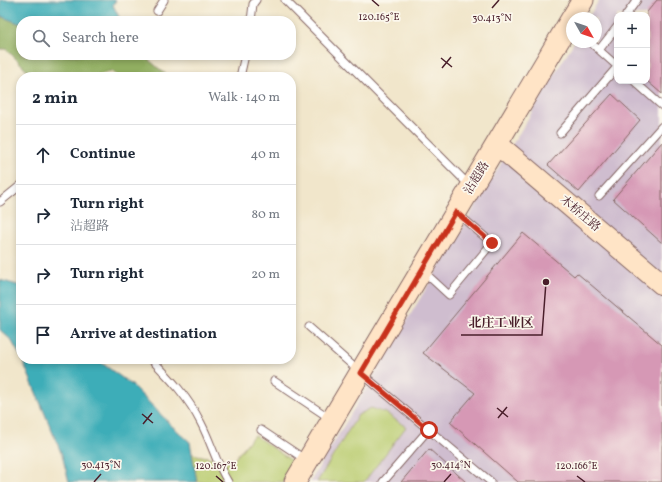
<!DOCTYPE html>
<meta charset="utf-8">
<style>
:root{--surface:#fff;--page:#f2f2f3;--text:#1f2937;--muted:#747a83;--line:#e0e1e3}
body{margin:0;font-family:Vollkorn,"Noto Serif SC",serif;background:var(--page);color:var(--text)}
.controls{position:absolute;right:12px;top:12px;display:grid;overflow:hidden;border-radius:8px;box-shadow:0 2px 6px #0003}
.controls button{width:36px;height:36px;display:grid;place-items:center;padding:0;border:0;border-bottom:1px solid var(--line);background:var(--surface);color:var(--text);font:20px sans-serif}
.compass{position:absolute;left:566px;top:12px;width:36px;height:36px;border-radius:50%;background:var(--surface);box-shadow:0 2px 6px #0003;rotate:130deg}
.stop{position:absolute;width:12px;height:12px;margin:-9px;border:3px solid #c8321e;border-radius:50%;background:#fff}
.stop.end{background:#c8321e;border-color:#fff;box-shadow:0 1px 4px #0008}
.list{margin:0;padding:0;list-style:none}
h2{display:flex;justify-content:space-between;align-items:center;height:52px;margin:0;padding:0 16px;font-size:17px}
h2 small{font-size:13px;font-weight:400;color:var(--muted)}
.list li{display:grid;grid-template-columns:26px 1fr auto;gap:12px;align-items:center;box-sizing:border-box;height:60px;padding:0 16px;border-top:1px solid var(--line)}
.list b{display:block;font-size:15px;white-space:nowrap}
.list p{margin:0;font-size:13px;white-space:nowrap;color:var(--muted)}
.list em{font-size:13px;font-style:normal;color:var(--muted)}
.icon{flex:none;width:22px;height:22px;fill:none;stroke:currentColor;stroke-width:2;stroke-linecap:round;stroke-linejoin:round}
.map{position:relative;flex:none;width:662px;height:482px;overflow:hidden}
.search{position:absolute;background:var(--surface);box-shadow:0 2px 6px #0003;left:16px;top:16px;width:280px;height:44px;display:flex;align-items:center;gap:10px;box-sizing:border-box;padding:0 14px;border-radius:16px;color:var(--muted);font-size:15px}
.panel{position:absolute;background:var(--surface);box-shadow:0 2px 6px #0003;left:16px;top:72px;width:280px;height:292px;border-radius:16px}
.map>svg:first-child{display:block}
.industrial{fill:#cfbdcf;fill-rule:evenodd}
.green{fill:#bacc6f;stroke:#82764d}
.forest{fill:#93b062;stroke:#6e6846}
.water{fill:#3dadb8;stroke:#446672}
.building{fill:#d698b5}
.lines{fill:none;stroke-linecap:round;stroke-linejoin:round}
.lane-casing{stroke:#846563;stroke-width:9}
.secondary-casing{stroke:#846563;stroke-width:23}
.lane{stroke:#fff;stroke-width:7}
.secondary{stroke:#ffe4c6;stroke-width:21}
.route{stroke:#c8321e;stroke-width:5}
.ticks{fill:none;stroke:#4a1f2b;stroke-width:1.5}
.labels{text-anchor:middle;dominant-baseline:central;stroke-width:3.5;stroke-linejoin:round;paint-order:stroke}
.street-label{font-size:12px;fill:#4a1f2b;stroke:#fbf7ec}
.ticks-label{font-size:10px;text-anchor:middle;fill:#4a1f2b;stroke:#fbf7ec;stroke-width:3.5;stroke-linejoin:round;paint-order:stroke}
.leader{fill:none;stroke:#4a1f2b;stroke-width:1.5}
.callout-dot{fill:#4a1f2b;stroke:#fbf7ec;stroke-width:1.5}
.callout-label{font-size:13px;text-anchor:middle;font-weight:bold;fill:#4a1f2b;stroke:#fbf7ec;stroke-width:3.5;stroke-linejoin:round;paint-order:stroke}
</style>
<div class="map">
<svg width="662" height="482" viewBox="0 0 662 482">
<rect width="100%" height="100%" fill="#fbf7ec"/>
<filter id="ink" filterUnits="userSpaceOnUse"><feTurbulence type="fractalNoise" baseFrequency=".025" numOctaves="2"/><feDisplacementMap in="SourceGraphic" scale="8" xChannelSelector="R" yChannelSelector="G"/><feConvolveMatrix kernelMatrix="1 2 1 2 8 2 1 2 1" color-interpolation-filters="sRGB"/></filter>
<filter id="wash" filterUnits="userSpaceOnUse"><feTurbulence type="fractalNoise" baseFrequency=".012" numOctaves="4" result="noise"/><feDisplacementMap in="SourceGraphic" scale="16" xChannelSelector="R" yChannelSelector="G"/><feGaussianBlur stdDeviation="0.9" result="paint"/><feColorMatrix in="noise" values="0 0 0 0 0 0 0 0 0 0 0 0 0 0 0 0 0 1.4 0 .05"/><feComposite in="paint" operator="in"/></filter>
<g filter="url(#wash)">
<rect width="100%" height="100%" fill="#f1e6cb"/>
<path class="industrial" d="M599,0H662V482H310L574,42H596V18H588ZM617,15H647V81H617Z"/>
<path class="green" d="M371,408L386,413L406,427L364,482H317L358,415Z
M254,435L295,463L283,482H197L192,454L232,462Z"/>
<path class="forest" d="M0,16L21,24V55H143L169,77H119L111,71L94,77H36L31,74L6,49H0Z"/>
<path class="water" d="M0,0H116L113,5L121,21H21V24L0,16Z
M0,280L21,286V357L11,340L0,330Z
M22,359H96L99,361L132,385L172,426L190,442L197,482H69L62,455Z"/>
<g id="blocks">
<path class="building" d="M657,0H662V94L647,81V12Z
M612,94L640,120L579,192L548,165Z
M662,142V243L613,199Z
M523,233L574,276L577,273L662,345V482H518L450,422L475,393L423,353Z
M429,449L466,482H401Z"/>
</g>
</g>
<g filter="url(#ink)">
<use href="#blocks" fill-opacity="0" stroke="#846563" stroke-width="1"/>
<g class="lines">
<g class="lane-casing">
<path id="lane" d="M285,0L470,186
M157,11L164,0
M626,15L637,0
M251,21L253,4L256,0
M590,42L617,66
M599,50L617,27
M240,77L245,55
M634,81L662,106
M560,133L617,67
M599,196L662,126
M0,202L21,185
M423,271L449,295L492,243L458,214
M309,327L361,373L491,482
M151,359C171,379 188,397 201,423C211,442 216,463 228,482
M274,381L331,419
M261,430L306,460
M383,482L429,429"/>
</g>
<g class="secondary-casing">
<path id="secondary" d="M572,18L583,0
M497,144L662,284
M295,482L572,18"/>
</g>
<use href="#lane" class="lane"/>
<use href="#secondary" class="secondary"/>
</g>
</g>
<g class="lines" filter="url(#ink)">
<path class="route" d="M429,430L361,373L456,212L492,243"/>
</g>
<path class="ticks" d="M372,0L379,6M492,8L499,0M441,58L452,67M442,68L451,57M497,408L508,417M142,414L153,423M498,418L507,407M143,424L152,413M216,476L223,482M577,476L585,482M94,482L101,474M444,482L451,474"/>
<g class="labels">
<g class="street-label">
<text transform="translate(477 178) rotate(-59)">沾超路</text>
<text transform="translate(580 214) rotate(40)">木桥庄路</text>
</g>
</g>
<g class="ticks-label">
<text x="379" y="20">120.165°E</text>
<text x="492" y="21">30.413°N</text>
<text x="101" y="468">30.413°N</text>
<text x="451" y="468">30.414°N</text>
<text x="216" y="469">120.167°E</text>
<text x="577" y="469">120.166°E</text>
</g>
<path class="leader" d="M546 282L542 335H461"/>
<circle class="callout-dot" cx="546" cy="282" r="4"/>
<g class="callout-label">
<text x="501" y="327">北庄工业区</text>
</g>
</svg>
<div class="controls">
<button>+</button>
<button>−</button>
</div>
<svg class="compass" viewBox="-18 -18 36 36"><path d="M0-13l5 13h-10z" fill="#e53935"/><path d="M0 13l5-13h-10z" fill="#747a83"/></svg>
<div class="stop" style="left:429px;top:430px"></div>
<div class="stop end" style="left:492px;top:243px"></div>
<div class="search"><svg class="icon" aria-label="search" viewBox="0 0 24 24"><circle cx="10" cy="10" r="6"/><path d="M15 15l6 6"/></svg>Search here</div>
<section class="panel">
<h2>2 min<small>Walk · 140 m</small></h2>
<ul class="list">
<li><svg class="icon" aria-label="ahead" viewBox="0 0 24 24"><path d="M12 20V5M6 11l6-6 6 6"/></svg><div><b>Continue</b></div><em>40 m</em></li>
<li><svg class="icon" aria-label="right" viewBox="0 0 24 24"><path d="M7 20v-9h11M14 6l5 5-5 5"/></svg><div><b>Turn right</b><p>沾超路</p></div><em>80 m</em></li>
<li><svg class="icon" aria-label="right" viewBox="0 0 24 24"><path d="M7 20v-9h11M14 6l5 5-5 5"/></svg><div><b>Turn right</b></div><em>20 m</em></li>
<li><svg class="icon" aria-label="arrive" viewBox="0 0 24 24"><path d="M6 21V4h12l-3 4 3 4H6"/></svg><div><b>Arrive at destination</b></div></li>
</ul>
</section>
</div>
